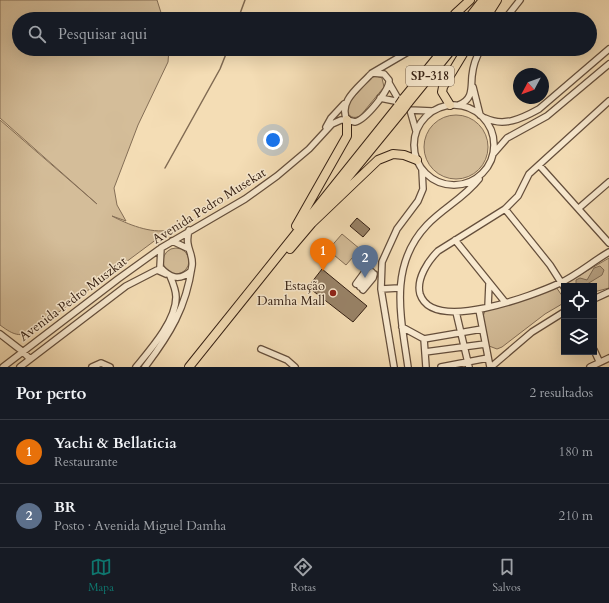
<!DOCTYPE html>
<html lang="pt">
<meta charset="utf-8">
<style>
:root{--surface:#171b24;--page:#242831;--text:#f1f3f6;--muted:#9ea1a6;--line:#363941;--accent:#0f766e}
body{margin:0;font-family:Cardo,serif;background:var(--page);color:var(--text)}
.controls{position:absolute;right:12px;bottom:12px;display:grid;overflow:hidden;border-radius:0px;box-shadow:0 4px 16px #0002}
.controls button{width:36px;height:36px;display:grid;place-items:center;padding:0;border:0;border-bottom:1px solid var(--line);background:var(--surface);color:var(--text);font:20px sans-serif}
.compass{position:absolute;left:513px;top:68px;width:36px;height:36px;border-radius:50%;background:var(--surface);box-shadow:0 4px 16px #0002;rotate:229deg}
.you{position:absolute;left:273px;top:140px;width:14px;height:14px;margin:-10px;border:3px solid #fff;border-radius:50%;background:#1a73e8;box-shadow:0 0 0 6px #1a73e833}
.badge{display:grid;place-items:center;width:26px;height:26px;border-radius:50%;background:var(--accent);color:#fff;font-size:13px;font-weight:700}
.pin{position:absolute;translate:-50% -33px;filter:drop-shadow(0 1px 2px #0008)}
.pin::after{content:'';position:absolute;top:21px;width:14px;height:12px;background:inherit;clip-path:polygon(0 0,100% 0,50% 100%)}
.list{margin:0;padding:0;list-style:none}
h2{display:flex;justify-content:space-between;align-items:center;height:52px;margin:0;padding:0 16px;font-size:17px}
h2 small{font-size:13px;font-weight:400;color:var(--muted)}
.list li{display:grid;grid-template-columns:26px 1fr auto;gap:12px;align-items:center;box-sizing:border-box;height:64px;padding:0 16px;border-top:1px solid var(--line)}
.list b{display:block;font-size:15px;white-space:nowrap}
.list p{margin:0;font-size:13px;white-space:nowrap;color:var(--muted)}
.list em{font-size:13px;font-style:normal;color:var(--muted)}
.icon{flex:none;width:22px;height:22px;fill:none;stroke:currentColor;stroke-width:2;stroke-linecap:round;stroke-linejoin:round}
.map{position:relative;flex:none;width:609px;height:367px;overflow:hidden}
.search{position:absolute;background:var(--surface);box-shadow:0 4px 16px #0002;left:12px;right:12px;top:12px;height:44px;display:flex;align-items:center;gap:10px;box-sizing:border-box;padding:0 14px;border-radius:22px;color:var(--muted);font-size:15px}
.sheet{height:180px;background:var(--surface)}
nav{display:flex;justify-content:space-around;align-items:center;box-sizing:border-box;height:56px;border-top:1px solid var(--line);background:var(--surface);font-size:11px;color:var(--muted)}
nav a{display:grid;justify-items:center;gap:2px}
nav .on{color:var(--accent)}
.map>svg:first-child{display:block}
.green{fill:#d4bd99;stroke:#846e56}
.water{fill:#b39d7e;stroke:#816b53}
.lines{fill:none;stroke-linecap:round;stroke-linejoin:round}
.stream{stroke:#816b53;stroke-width:1.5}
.building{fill:#988267;stroke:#352013}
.minor-casing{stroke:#654f3c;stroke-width:8}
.highway-casing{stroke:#352013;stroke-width:10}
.minor{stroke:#f8e9cf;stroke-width:5.5}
.highway{stroke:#f4ddb5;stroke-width:8}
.highway-bridge-casing{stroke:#352013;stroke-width:10;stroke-linecap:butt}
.highway-bridge{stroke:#f4ddb5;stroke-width:8}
.poi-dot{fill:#8f2418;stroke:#f8e9cf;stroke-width:1.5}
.labels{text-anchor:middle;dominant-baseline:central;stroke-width:3;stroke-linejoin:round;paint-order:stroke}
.shield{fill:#f8e9cf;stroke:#705c4b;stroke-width:1}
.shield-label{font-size:12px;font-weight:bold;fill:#352013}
.street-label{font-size:13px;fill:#352013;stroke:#f8e9cf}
.poi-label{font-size:13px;fill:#352013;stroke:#f8e9cf;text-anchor:end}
</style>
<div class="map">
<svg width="609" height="367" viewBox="0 0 609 367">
<rect width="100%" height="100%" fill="#f4ddb5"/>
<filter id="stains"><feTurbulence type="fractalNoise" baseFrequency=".005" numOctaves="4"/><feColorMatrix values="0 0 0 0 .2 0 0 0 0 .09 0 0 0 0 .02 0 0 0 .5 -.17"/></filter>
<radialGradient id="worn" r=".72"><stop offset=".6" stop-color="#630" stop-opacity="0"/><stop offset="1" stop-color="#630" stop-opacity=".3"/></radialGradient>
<path class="green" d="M0,0H157L163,19H19V49H169L168,62L138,125L114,188L117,205L126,221L112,216C127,224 151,234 169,230L32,332C18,338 11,333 0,325V120L97,204L0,118Z
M376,76L382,78L384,87L361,115C356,119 350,118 347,112V105L371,78Z
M424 147a32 32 0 1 1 64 0a32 32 0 1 1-64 0Z
M342,234L360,249L346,265L328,250Z
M163 261a13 13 0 1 1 26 0a13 13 0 1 1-26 0Z
M609,258V288L594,292V286H567L568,282Z
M556,287L563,297L562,304L545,314L502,347L497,349L489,346L483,317L485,310Z"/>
<path class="water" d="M600,266L604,270L602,275L584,286H576V280L580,278L587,280L594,268Z"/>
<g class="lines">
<path class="stream" d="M238,19L245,0
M165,168L220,69L228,49"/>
</g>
<path class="building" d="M357,218L370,229L363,237L350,226Z
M322,269L367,306L353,322L308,287Z"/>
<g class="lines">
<g class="minor-casing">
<path id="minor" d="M449,19L457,11
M505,19L520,0
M372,73L384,74L389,80C390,90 365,120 355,122L347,120C338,102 358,88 369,76L372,73L413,49
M389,83L400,102L410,110L416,131
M473,87L480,115
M380,98L400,102
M609,101L529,174L518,196L505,209L438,251C428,261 416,279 420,294C433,334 534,295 560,283C577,275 592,262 609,252
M414 145a40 40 0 1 1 80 0a40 40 0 1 1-80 0Z
M459,105C473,99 471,89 472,76C473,66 476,57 481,49
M410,110L432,111
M485,118C504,127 521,119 539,109L609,49
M326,127L331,118L344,104
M494,153L507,138L547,116L609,64
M539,165L609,243
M579,208L609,182
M505,209L550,265L564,287
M455,240L505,302
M172,241L187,248
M161,248L160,267C169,277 179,282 191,271
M356,284L367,269
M360,287L372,272
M381,289L399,288
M363,290L373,278L374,274
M594,299L609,292
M488,307L489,284
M479,310L490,367
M456,312L469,367
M402,327L424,339L426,367
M0,334L22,351L30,359
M424,339L482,329
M261,349L287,360L295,367
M594,350L599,361
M425,352L485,344
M3,367L118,279L161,248L245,199L277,176L309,149L332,124L341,120H347
M20,367L126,286L157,270L166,274
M92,367L101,363L110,367
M136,367C150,350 176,321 176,297C176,290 173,283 170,276
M145,367C170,334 186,308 192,266C194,253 184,248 189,230
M394,367L381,289L382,262L397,229L418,201L423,189L422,170
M408,367C401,317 388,266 427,225C443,208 464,198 479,179
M441,367L488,358
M491,367L532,332L564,312
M590,367L609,358"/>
</g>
<g class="highway-casing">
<path id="highway" d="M455,14L470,0
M468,19L483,0
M476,19L491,0
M485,19L497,0
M403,99L444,49
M408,103L452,49
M450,105L442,92L443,87L466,49
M322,209L403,110
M296,226L347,136V120
M290,249L312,223L378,160L393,154L404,155L417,160
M189,367L399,105"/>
</g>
<use href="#minor" class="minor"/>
<use href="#highway" class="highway"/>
<g class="highway-bridge-casing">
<path id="highway-bridge" d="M399,105L403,99
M403,110L408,103"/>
</g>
<use href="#highway-bridge" class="highway-bridge"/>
</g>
<circle class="poi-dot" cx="333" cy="293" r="4"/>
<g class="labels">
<rect class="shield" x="406" y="66" width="48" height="20" rx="3"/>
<g class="shield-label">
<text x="430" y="76">SP-318</text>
</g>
<g class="street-label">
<text transform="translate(209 206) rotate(-32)">Avenida Pedro Musekat</text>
<text transform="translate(73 299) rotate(-37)">Avenida Pedro Muszkat</text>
</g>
<g class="poi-label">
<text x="325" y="286">Estação<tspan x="325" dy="15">Damha Mall</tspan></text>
</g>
</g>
<rect width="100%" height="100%" filter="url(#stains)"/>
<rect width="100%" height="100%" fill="url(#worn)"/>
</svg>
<div class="controls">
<button><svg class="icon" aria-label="locate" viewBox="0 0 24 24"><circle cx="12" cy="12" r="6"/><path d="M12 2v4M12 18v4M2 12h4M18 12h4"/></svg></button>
<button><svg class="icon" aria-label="layers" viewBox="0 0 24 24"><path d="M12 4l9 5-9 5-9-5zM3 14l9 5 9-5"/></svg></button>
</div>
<svg class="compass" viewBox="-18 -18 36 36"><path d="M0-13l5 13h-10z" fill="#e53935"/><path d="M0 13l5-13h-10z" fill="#9ea1a6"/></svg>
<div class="you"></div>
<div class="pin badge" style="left:323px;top:271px;background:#e8710a">1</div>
<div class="pin badge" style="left:365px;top:278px;background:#5c6f8a">2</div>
<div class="search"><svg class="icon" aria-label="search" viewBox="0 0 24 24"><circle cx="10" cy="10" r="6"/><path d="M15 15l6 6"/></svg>Pesquisar aqui</div>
</div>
<section class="sheet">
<h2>Por perto<small>2 resultados</small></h2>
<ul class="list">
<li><span class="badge" style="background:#e8710a">1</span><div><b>Yachi &amp; Bellaticia</b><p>Restaurante</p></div><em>180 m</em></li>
<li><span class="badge" style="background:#5c6f8a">2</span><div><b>BR</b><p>Posto · Avenida Miguel Damha</p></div><em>210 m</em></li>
</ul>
</section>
<nav>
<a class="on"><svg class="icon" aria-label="map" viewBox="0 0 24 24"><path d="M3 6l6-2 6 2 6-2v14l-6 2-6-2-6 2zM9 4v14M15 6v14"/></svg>Mapa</a>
<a><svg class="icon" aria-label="directions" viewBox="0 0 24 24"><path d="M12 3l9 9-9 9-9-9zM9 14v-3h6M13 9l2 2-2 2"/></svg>Rotas</a>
<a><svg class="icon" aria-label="saved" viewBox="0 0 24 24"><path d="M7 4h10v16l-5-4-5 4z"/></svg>Salvos</a>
</nav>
